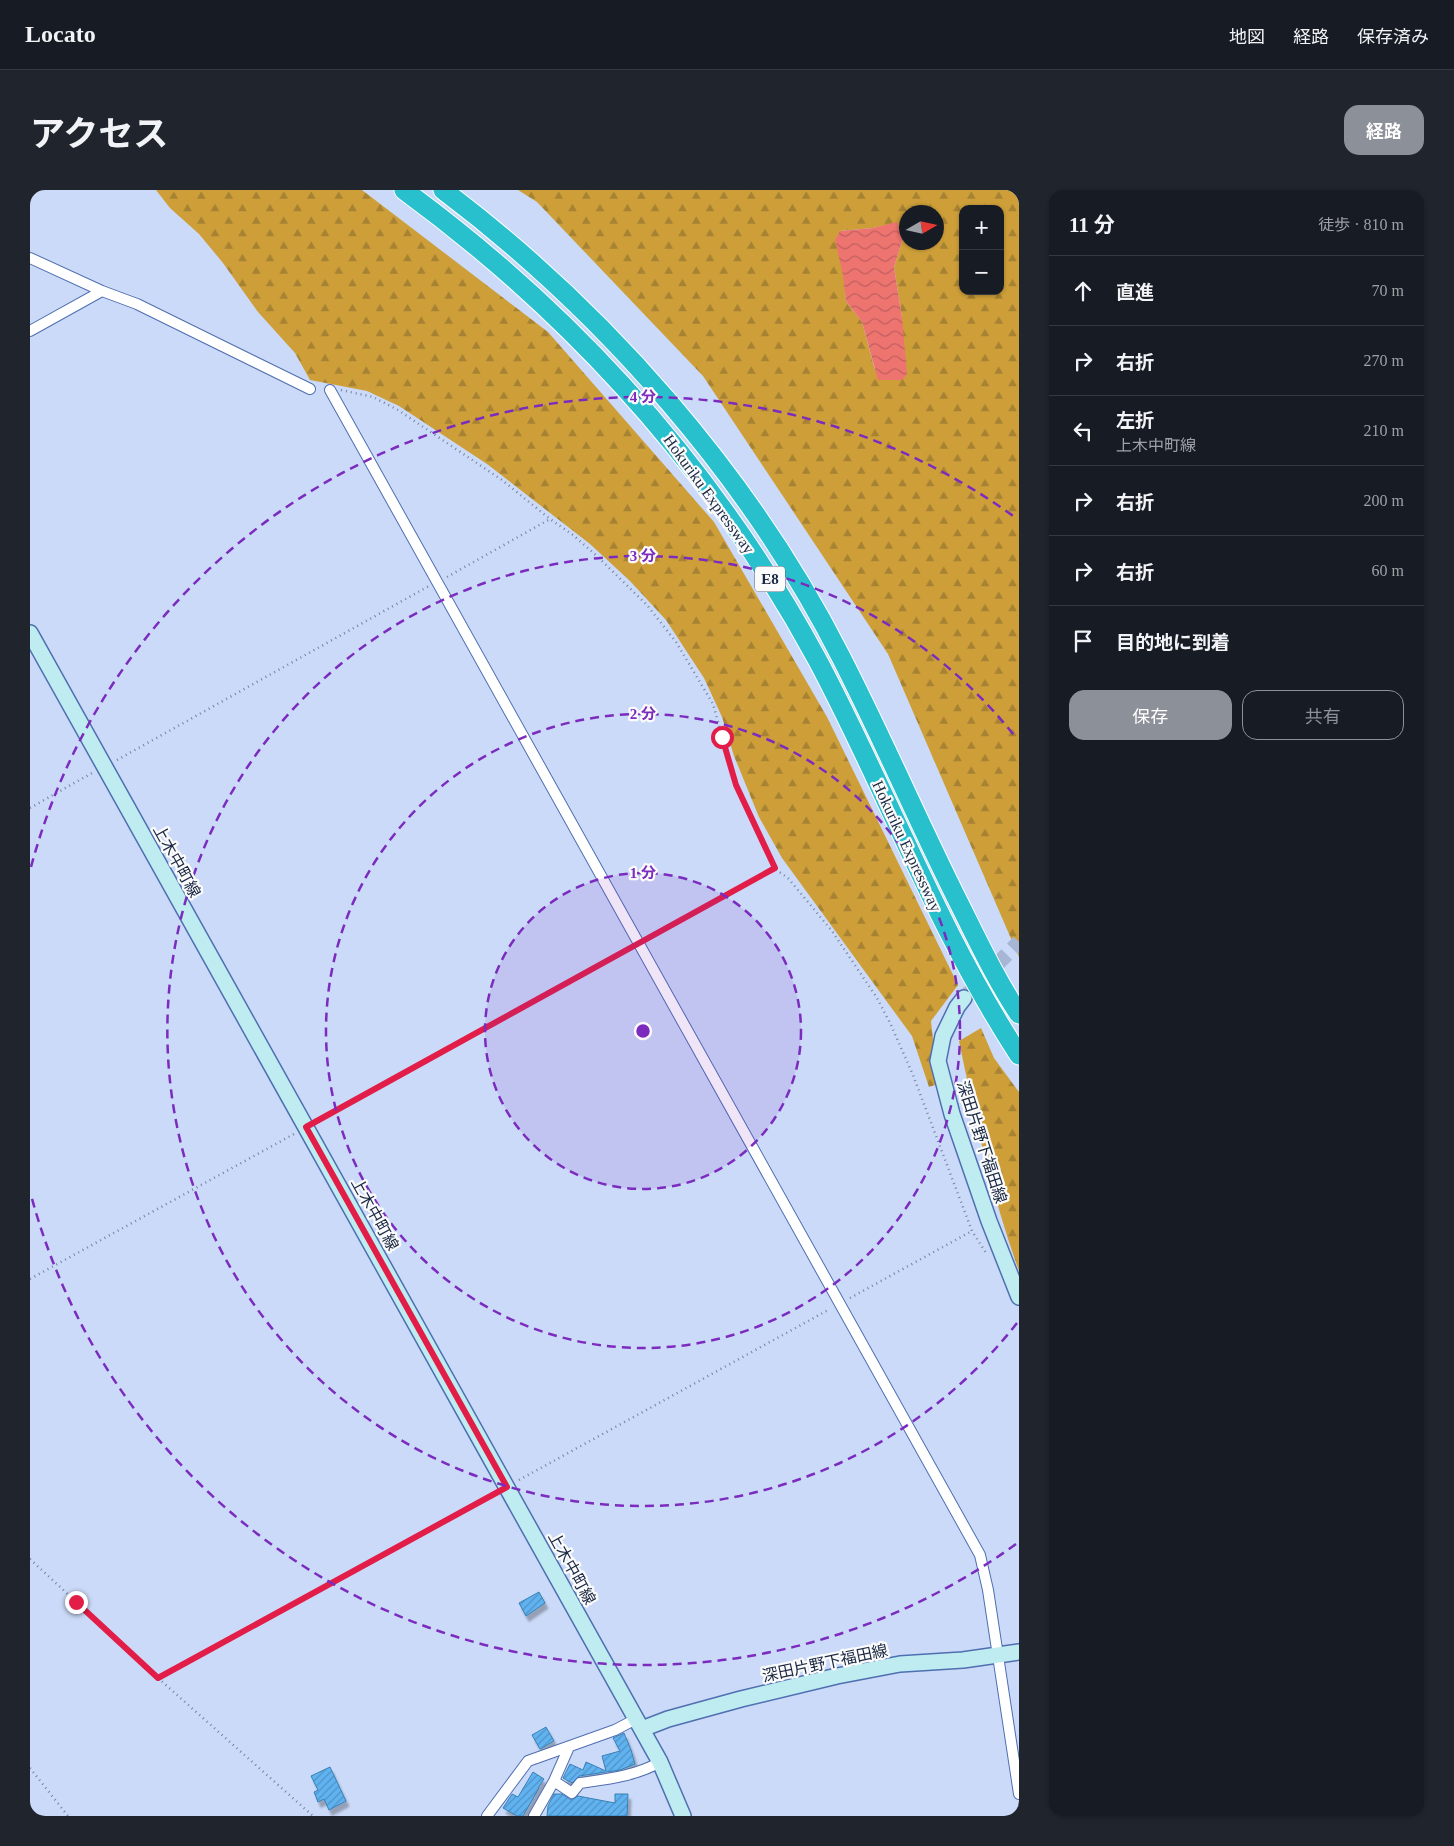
<!DOCTYPE html>
<html lang="ja">
<meta charset="utf-8">
<style>
:root{--surface:#171b24;--page:#20242c;--text:#f1f3f6;--muted:#9ea1a6;--line:#363941;--accent:#8c9099}
body{margin:0;font-family:"Times New Roman","Noto Sans JP",serif;background:var(--page);color:var(--text)}
.controls{position:absolute;right:15px;top:15px;display:grid;overflow:hidden;border-radius:10px;box-shadow:0 1px 4px #0004}
.controls button{width:45px;height:45px;display:grid;place-items:center;padding:0;border:0;border-bottom:1px solid var(--line);background:var(--surface);color:var(--text);font:25px sans-serif}
.compass{position:absolute;left:869px;top:15px;width:45px;height:45px;border-radius:50%;background:var(--surface);box-shadow:0 1px 4px #0004;rotate:81deg}
.stop{position:absolute;width:15px;height:15px;margin:-11px;border:4px solid #e11d48;border-radius:50%;background:#fff}
.stop.end{background:#e11d48;border-color:#fff;box-shadow:0 1px 5px #0008}
.list{margin:0;padding:0;list-style:none}
h2{display:flex;justify-content:space-between;align-items:center;height:65px;margin:0;padding:0 20px;font-size:21px}
h2 small{font-size:16px;font-weight:400;color:var(--muted)}
.list li{display:grid;grid-template-columns:32px 1fr auto;gap:15px;align-items:center;box-sizing:border-box;height:70px;padding:0 20px;border-top:1px solid var(--line)}
.list b{display:block;font-size:19px;white-space:nowrap}
.list p{margin:0;font-size:16px;white-space:nowrap;color:var(--muted)}
.list em{font-size:16px;font-style:normal;color:var(--muted)}
.actions{display:flex;gap:10px;padding:15px 20px}
.actions a{flex:1;padding:11px 0;border:1px solid var(--accent);border-radius:15px;text-align:center;font-size:18px;color:var(--accent)}
.actions .main{background:var(--accent);color:#fff}
.icon{flex:none;width:28px;height:28px;fill:none;stroke:currentColor;stroke-width:2;stroke-linecap:round;stroke-linejoin:round}
.map{position:relative;flex:none;width:989px;height:1626px;overflow:hidden;border-radius:15px}
header{display:flex;align-items:center;gap:30px;box-sizing:border-box;height:70px;padding:0 25px;background:var(--surface);border-bottom:1px solid var(--line)}
header strong{font-size:24px}
nav{display:flex;gap:28px;margin-inline-start:auto;font-size:18px}
.intro{display:flex;align-items:center;justify-content:space-between;box-sizing:border-box;height:120px;padding:0 30px}
h1{margin:0;font-size:35px}
.button{padding:12px 22px;border-radius:15px;background:var(--accent);color:#fff;font-size:18px;font-weight:700}
main{display:flex;gap:30px;padding:0 30px}
aside{flex:1;background:var(--surface);border-radius:15px;box-shadow:0 1px 4px #0004}
.map>svg:first-child{display:block}
.forest{fill:url(#forest-firs);fill-rule:evenodd}
.water{fill:url(#water-waves)}
.building{fill:url(#building-hatch);stroke:#3780b5;filter:url(#shadow)}
.lines{fill:none;stroke-linecap:round;stroke-linejoin:round}
.secondary-tunnel{stroke:#a7b6d4;stroke-width:15;stroke-dasharray:15 8;stroke-linecap:butt}
.minor-casing{stroke:#4f6fb1;stroke-width:12}
.secondary-casing{stroke:#4f6fb1;stroke-width:18}
.motorway-casing{stroke:#fff;stroke-width:21}
.path{stroke:#7584a0;stroke-width:2.5;stroke-dasharray:1 4;stroke-linecap:butt}
.minor{stroke:#fff;stroke-width:10}
.secondary{stroke:#beecf0;stroke-width:15}
.motorway{stroke:#27c0cc;stroke-width:19}
.route{stroke:#e11d48;stroke-width:6}
.ring{fill:none;stroke:#7b2cbf;stroke-width:2.5;stroke-dasharray:9 6}
.labels{text-anchor:middle;dominant-baseline:central;stroke-width:4.5;stroke-linejoin:round;paint-order:stroke}
.shield{fill:#fbfbfb;stroke:#5d677a;stroke-width:1}
.shield-label{font-size:15px;font-weight:bold;fill:#192742}
.street-label{font-size:16px;fill:#192742;stroke:#fbfbfb}
.centre{fill:#7b2cbf;stroke:#fbfbfb;stroke-width:2.5}
.ring-label{font-size:15px;text-anchor:middle;font-weight:bold;fill:#7b2cbf;stroke:#fbfbfb;stroke-width:4.5;stroke-linejoin:round;paint-order:stroke}
</style>
<header>
<strong>Locato</strong>
<nav><a>地図</a><a>経路</a><a>保存済み</a></nav>
</header>
<div class="intro"><h1>アクセス</h1><a class="button">経路</a></div>
<main>
<div class="map">
<svg width="989" height="1626" viewBox="0 0 989 1626">
<defs>
<pattern id="forest-firs" width="22" height="20" patternUnits="userSpaceOnUse" patternTransform="scale(1.25)"><rect width="22" height="20" fill="#ce9f39"/><path d="M5 1l3.5 6h-7zM16 11l3.5 6h-7z" fill="#a68232"/></pattern>
<pattern id="water-waves" width="16" height="10" patternUnits="userSpaceOnUse" patternTransform="scale(1.25)"><rect width="16" height="10" fill="#ee7470"/><path d="M0 5q4-4 8 0t8 0" fill="none" stroke="#c05f5e"/></pattern>
<pattern id="building-hatch" width="6" height="6" patternUnits="userSpaceOnUse" patternTransform="scale(1.25)"><rect width="6" height="6" fill="#61b3f1"/><path d="M-1 1l2-2M0 6l6-6M5 7l2-2" fill="none" stroke="#4f92c5"/></pattern>
<filter id="shadow"><feDropShadow dx="3" dy="5.5" stdDeviation="1" flood-color="#0004"/></filter>
</defs>
<rect width="100%" height="100%" fill="#cbdaf8"/>
<path class="forest" d="M126,0H332L518,142L684,332L797,527L928,795L901,831L908,894L899,897L882,846L752,668L729,627L704,566L692,527L674,488L636,430L600,391L560,354L457,274L369,216L337,201L280,190L265,163L228,122L193,73L169,44L140,18Z
M488,0H989V767L858,464L673,186L507,12ZM933,19H970V101H933ZM876,22H906V52H876ZM867,33L873,48L864,77L872,128L845,180L832,132L816,111L810,41L843,38Z
M951,838L964,868L989,902V1081C962,1006 945,929 929,851Z"/>
<path class="water" d="M867,32L873,48L864,77L872,128L877,184L872,190H848L832,132L816,111L813,85L805,50L810,41L843,38Z"/>
<path class="building" d="M509,1402L515,1413L496,1426L489,1413Z
M516,1537L524,1551L510,1559L502,1545Z
M594,1543L601,1560L605,1574L590,1580L549,1586L542,1593L533,1588L540,1574L553,1580L556,1572L576,1581L572,1566L590,1561L583,1548Z
M300,1577L316,1611L299,1620L294,1609L288,1612L284,1602L288,1600L281,1586Z
M503,1582L514,1589L508,1598H509L493,1626H487L473,1618L482,1604L488,1607Z
M524,1604H532L541,1610L548,1606L585,1613V1604H598L597,1626H517L518,1616Z"/>
<g class="lines">
<path class="secondary-tunnel" d="M934,808L989,752"/>
<g class="minor-casing">
<path id="minor" d="M0,68L72,101L107,114L280,199
M0,141L72,101
M300,200L950,1365L958,1400L989,1604
M524,1591L542,1603L550,1593C577,1589 606,1586 630,1572
M457,1626L498,1571L585,1540L606,1529
M504,1626L524,1591L539,1557"/>
</g>
<g class="secondary-casing">
<path id="secondary" d="M0,443L630,1572L653,1626
M934,808L927,817L913,846L908,871L922,924L959,1031L989,1107
M612,1539L638,1529L711,1509L807,1486L870,1474L933,1470L989,1462"/>
</g>
<g class="motorway-casing">
<path id="motorway" d="M374,0C547,127 686,282 788,471C857,601 908,741 989,865
M413,0C574,121 720,287 811,467C852,547 888,631 928,711C947,749 965,788 989,824"/>
</g>
<path class="path" d="M311,200L343,207L368,220L472,290L520,329L543,345L568,367L617,415L646,452L683,514L706,595L745,679L758,688L802,741L847,808L861,835L883,885L942,1041L956,1063
M417,387L520,329
M87,570L399,396
M0,618L62,583
M619,748L745,679
M286,931L599,759
M0,1089L264,944
M820,1108L942,1041
M489,1290L800,1119
M0,1369L128,1488L283,1626
M128,1488L464,1304
M0,1578L38,1626"/>
<use href="#minor" class="minor"/>
<use href="#secondary" class="secondary"/>
<use href="#motorway" class="motorway"/>
</g>
<g class="lines">
<path class="route" d="M46,1412L128,1488L477,1297L276,937L745,678L706,595L692,547"/>
</g>
<circle cx="613" cy="841" r="158" fill="#7b2cbf" fill-opacity=".12"/>
<g class="ring">
<circle cx="613" cy="841" r="158"/>
<circle cx="613" cy="841" r="317"/>
<path d="M987 1133A475 475 0 1 1 987 549"/>
<path d="M986 1354A634 634 0 0 1 1 1005M1 677A634 634 0 0 1 986 328"/>
</g>
<g class="labels">
<rect class="shield" x="725" y="376.5" width="30" height="25" rx="4"/>
<g class="shield-label">
<text x="740" y="389">E8</text>
</g>
<g class="street-label">
<text transform="translate(679 304) rotate(54)">Hokuriku Expressway</text>
<text transform="translate(877 656) rotate(65)">Hokuriku Expressway</text>
<text transform="translate(147 671) rotate(61)">上木中町線</text>
<text transform="translate(952 952) rotate(72)">深田片野下福田線</text>
<text transform="translate(345 1024) rotate(61)">上木中町線</text>
<text transform="translate(542 1378) rotate(61)">上木中町線</text>
<text transform="translate(795 1473) rotate(-12)">深田片野下福田線</text>
</g>
</g>
<circle cx="613" cy="841" r="8" class="centre"/>
<g class="ring-label">
<text x="613" y="212">4 分</text>
<text x="613" y="371">3 分</text>
<text x="613" y="529">2 分</text>
<text x="613" y="688">1 分</text>
</g>
</svg>
<div class="controls">
<button>+</button>
<button>−</button>
</div>
<svg class="compass" viewBox="-18 -18 36 36"><path d="M0-13l5 13h-10z" fill="#e53935"/><path d="M0 13l5-13h-10z" fill="#9ea1a6"/></svg>
<div class="stop" style="left:692px;top:547px"></div>
<div class="stop end" style="left:46px;top:1412px"></div>
</div>
<aside>
<h2>11 分<small>徒歩 · 810 m</small></h2>
<ul class="list">
<li><svg class="icon" aria-label="ahead" viewBox="0 0 24 24"><path d="M12 20V5M6 11l6-6 6 6"/></svg><div><b>直進</b></div><em>70 m</em></li>
<li><svg class="icon" aria-label="right" viewBox="0 0 24 24"><path d="M7 20v-9h11M14 6l5 5-5 5"/></svg><div><b>右折</b></div><em>270 m</em></li>
<li><svg class="icon" aria-label="left" viewBox="0 0 24 24"><path d="M17 20v-9H6M10 6l-5 5 5 5"/></svg><div><b>左折</b><p>上木中町線</p></div><em>210 m</em></li>
<li><svg class="icon" aria-label="right" viewBox="0 0 24 24"><path d="M7 20v-9h11M14 6l5 5-5 5"/></svg><div><b>右折</b></div><em>200 m</em></li>
<li><svg class="icon" aria-label="right" viewBox="0 0 24 24"><path d="M7 20v-9h11M14 6l5 5-5 5"/></svg><div><b>右折</b></div><em>60 m</em></li>
<li><svg class="icon" aria-label="arrive" viewBox="0 0 24 24"><path d="M6 21V4h12l-3 4 3 4H6"/></svg><div><b>目的地に到着</b></div></li>
</ul>
<div class="actions"><a class="main">保存</a><a>共有</a></div>
</aside>
</main>
